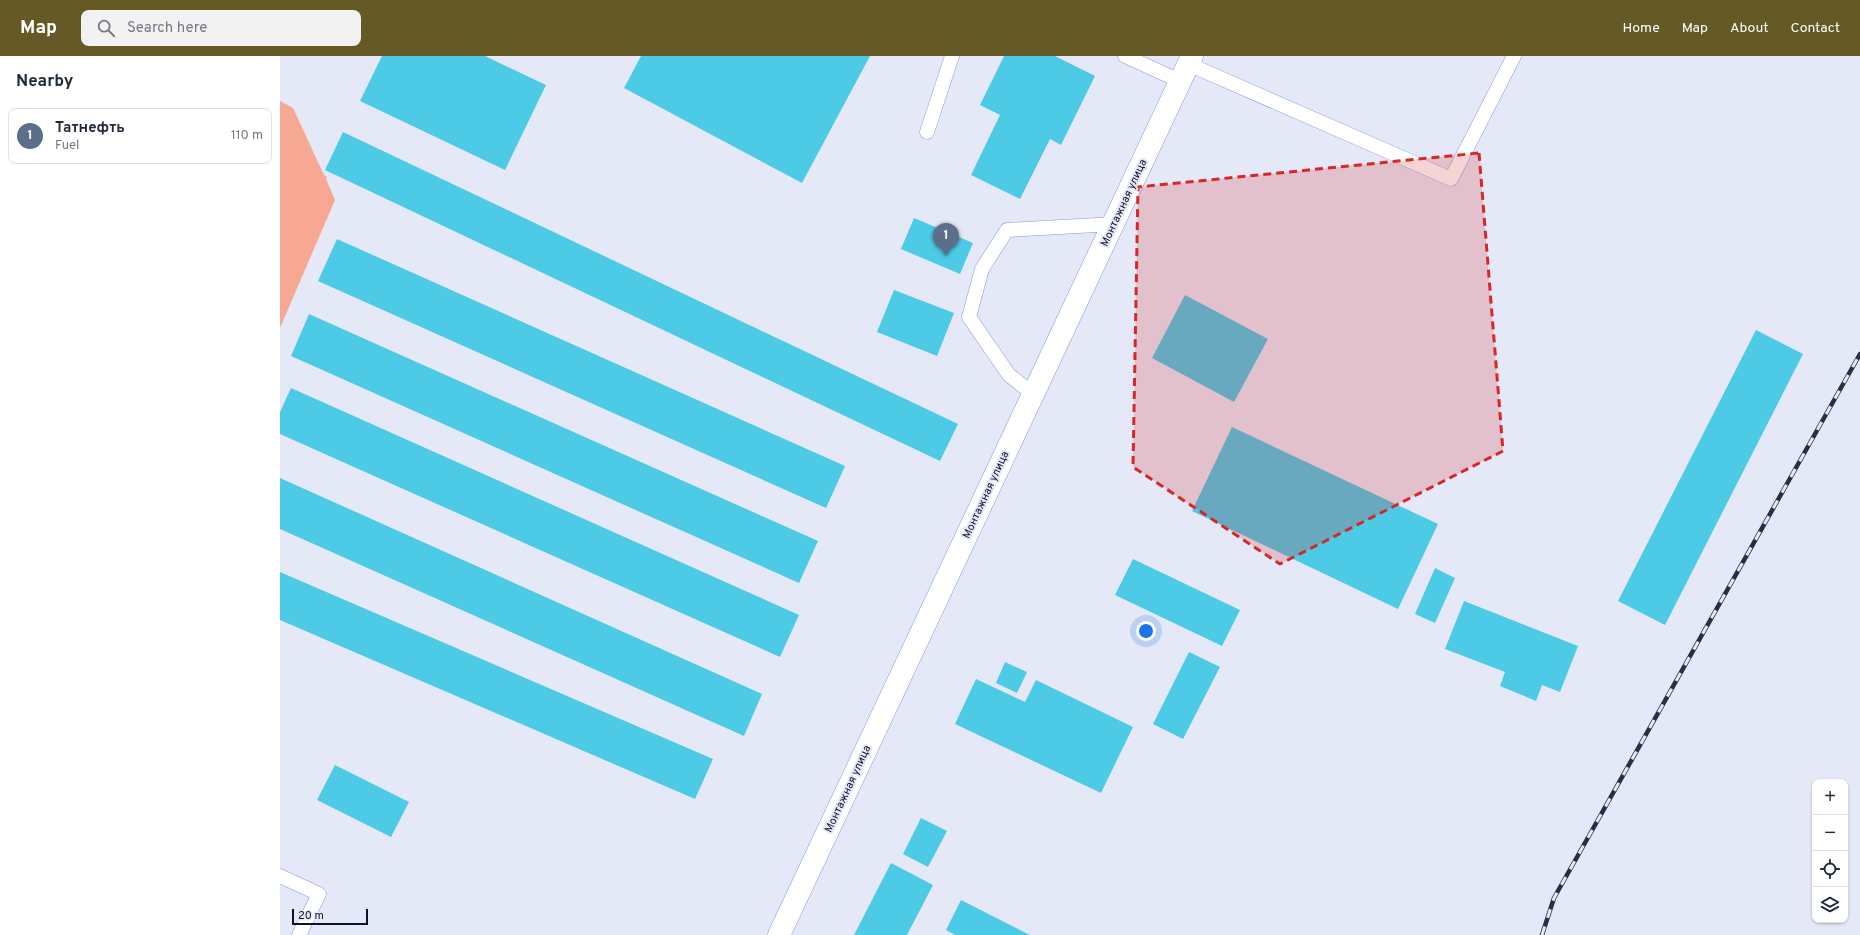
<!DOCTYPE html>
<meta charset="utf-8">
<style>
:root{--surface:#fff;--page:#f2f2f3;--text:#1f2937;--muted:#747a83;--line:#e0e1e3;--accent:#655925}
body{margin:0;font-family:Overpass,sans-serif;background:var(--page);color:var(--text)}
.controls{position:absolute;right:12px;bottom:12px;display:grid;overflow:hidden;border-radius:8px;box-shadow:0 1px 3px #0004}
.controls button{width:36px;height:36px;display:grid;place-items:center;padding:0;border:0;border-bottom:1px solid var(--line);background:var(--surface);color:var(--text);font:20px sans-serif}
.scale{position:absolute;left:12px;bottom:10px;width:76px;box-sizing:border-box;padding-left:4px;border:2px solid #0f122c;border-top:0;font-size:11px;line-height:14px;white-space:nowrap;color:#0f122c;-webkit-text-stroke:3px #e5e8f7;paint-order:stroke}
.you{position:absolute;left:866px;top:575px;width:14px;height:14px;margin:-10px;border:3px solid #fff;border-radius:50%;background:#1a73e8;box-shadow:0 0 0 6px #1a73e833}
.badge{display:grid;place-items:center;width:26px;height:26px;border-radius:50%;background:var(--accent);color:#fff;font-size:13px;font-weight:700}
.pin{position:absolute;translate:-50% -33px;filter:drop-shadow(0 1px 2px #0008)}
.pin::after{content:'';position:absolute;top:21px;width:14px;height:12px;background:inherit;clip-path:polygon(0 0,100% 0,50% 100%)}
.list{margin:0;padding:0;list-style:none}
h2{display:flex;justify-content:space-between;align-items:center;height:52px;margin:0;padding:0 16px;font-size:17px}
h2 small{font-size:13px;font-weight:400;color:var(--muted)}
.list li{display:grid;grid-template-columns:26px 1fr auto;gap:12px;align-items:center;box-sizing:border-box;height:56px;margin:0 8px 8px;padding:0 8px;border:1px solid var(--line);border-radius:8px}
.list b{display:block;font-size:15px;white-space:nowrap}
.list p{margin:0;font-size:13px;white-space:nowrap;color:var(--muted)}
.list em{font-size:13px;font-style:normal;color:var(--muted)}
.icon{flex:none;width:22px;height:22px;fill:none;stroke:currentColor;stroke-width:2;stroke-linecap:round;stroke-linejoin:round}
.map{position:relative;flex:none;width:1580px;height:879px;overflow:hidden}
header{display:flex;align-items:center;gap:24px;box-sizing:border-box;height:56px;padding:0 20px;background:var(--accent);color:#fff}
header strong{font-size:19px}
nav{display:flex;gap:22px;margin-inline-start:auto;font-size:14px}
.search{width:280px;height:36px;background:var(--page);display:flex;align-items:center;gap:10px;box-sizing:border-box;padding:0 14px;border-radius:8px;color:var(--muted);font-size:15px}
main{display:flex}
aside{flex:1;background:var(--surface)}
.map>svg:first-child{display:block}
.green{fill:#f6a893}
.building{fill:#4dcae6}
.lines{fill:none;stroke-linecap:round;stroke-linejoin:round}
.service-casing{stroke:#8a96dd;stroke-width:15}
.tertiary-casing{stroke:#8a96dd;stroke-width:23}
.service{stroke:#fff;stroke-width:14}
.tertiary{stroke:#fff;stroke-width:22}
.rail-casing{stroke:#2a2d46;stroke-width:4.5}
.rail{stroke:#e5e8f7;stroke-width:3;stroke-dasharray:9;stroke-linecap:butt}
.marked{fill:#d62828;fill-opacity:0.2;stroke:#d62828;stroke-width:3;stroke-dasharray:8 5;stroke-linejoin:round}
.labels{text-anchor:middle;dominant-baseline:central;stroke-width:4;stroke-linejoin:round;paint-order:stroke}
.street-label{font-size:11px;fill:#0f122c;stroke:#e5e8f7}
</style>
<header>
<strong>Map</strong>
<div class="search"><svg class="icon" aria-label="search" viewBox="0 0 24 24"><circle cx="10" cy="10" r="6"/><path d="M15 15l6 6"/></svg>Search here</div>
<nav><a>Home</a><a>Map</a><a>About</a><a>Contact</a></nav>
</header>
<main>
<aside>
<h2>Nearby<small></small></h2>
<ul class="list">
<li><span class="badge" style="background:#5c6f8a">1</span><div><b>Татнефть</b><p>Fuel</p></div><em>110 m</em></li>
</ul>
</aside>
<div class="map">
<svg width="1580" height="879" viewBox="0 0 1580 879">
<rect width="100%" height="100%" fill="#e5e8f7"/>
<path class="green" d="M0,45L13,52L44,119L47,121L46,123L55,144L0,272Z"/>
<path class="building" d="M102,0H205L266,29L225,114L80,45Z
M361,0H590L522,127L344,32Z
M724,0H775L815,20L781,89L770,83L740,143L691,119L720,59L700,49Z
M63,76L678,368L660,405L45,114Z
M634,162L693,187L680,218L621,193Z
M57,183L565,410L546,452L38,225Z
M614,234L674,257L657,300L597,276Z
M905,239L988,283L954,346L872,302Z
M29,258L538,485L519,527L11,300Z
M1476,274L1523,298L1385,569L1338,545Z
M11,332L519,559L500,601L0,378V356Z
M952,371L1158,468L1118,553L912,455Z
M0,422L482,638L464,680L0,473Z
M853,503L960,554L942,590L835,539Z
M1155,512L1175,522L1155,567L1135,558Z
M0,516L433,703L415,743L0,564Z
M1184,545L1298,590L1280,636L1262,629L1256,645L1220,630L1225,616L1165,593Z
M909,596L940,611L903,683L873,668Z
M725,606L747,616L737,637L716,627Z
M696,623L745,646L756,624L853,671L821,737L675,668Z
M55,709L129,746L111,781L37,744Z
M641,762L667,775L648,811L623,798Z
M611,807L653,829L627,879H574Z
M681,844L750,879H675L666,874Z"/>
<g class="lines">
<g class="service-casing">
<path id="service" d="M845,0L900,25
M908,8L1171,123L1234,0
M647,76L672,0
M753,338L729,319L689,261L702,213L727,174L834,168
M0,820L39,838L19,879"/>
</g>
<g class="tertiary-casing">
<path id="tertiary" d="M499,879L912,0"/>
</g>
<use href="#service" class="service"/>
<use href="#tertiary" class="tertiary"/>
<g class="rail-casing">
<path id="rail" d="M1262,879L1274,842L1580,298"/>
</g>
<use href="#rail" class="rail"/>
</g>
<path class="marked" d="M1199,97L1223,395L1000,508L853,411L858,131Z"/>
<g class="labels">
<g class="street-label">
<text transform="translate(844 147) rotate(-65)">Монтажная улица</text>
<text transform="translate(706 439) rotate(-65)">Монтажная улица</text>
<text transform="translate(568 733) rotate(-65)">Монтажная улица</text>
</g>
</g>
</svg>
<div class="controls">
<button>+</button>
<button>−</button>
<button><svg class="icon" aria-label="locate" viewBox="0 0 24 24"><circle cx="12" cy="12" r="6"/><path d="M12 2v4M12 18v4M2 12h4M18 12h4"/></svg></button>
<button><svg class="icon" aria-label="layers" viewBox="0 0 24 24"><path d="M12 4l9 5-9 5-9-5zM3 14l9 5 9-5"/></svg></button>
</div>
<div class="scale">20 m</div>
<div class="you"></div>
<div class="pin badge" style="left:666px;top:200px;background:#5c6f8a">1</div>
</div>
</main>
